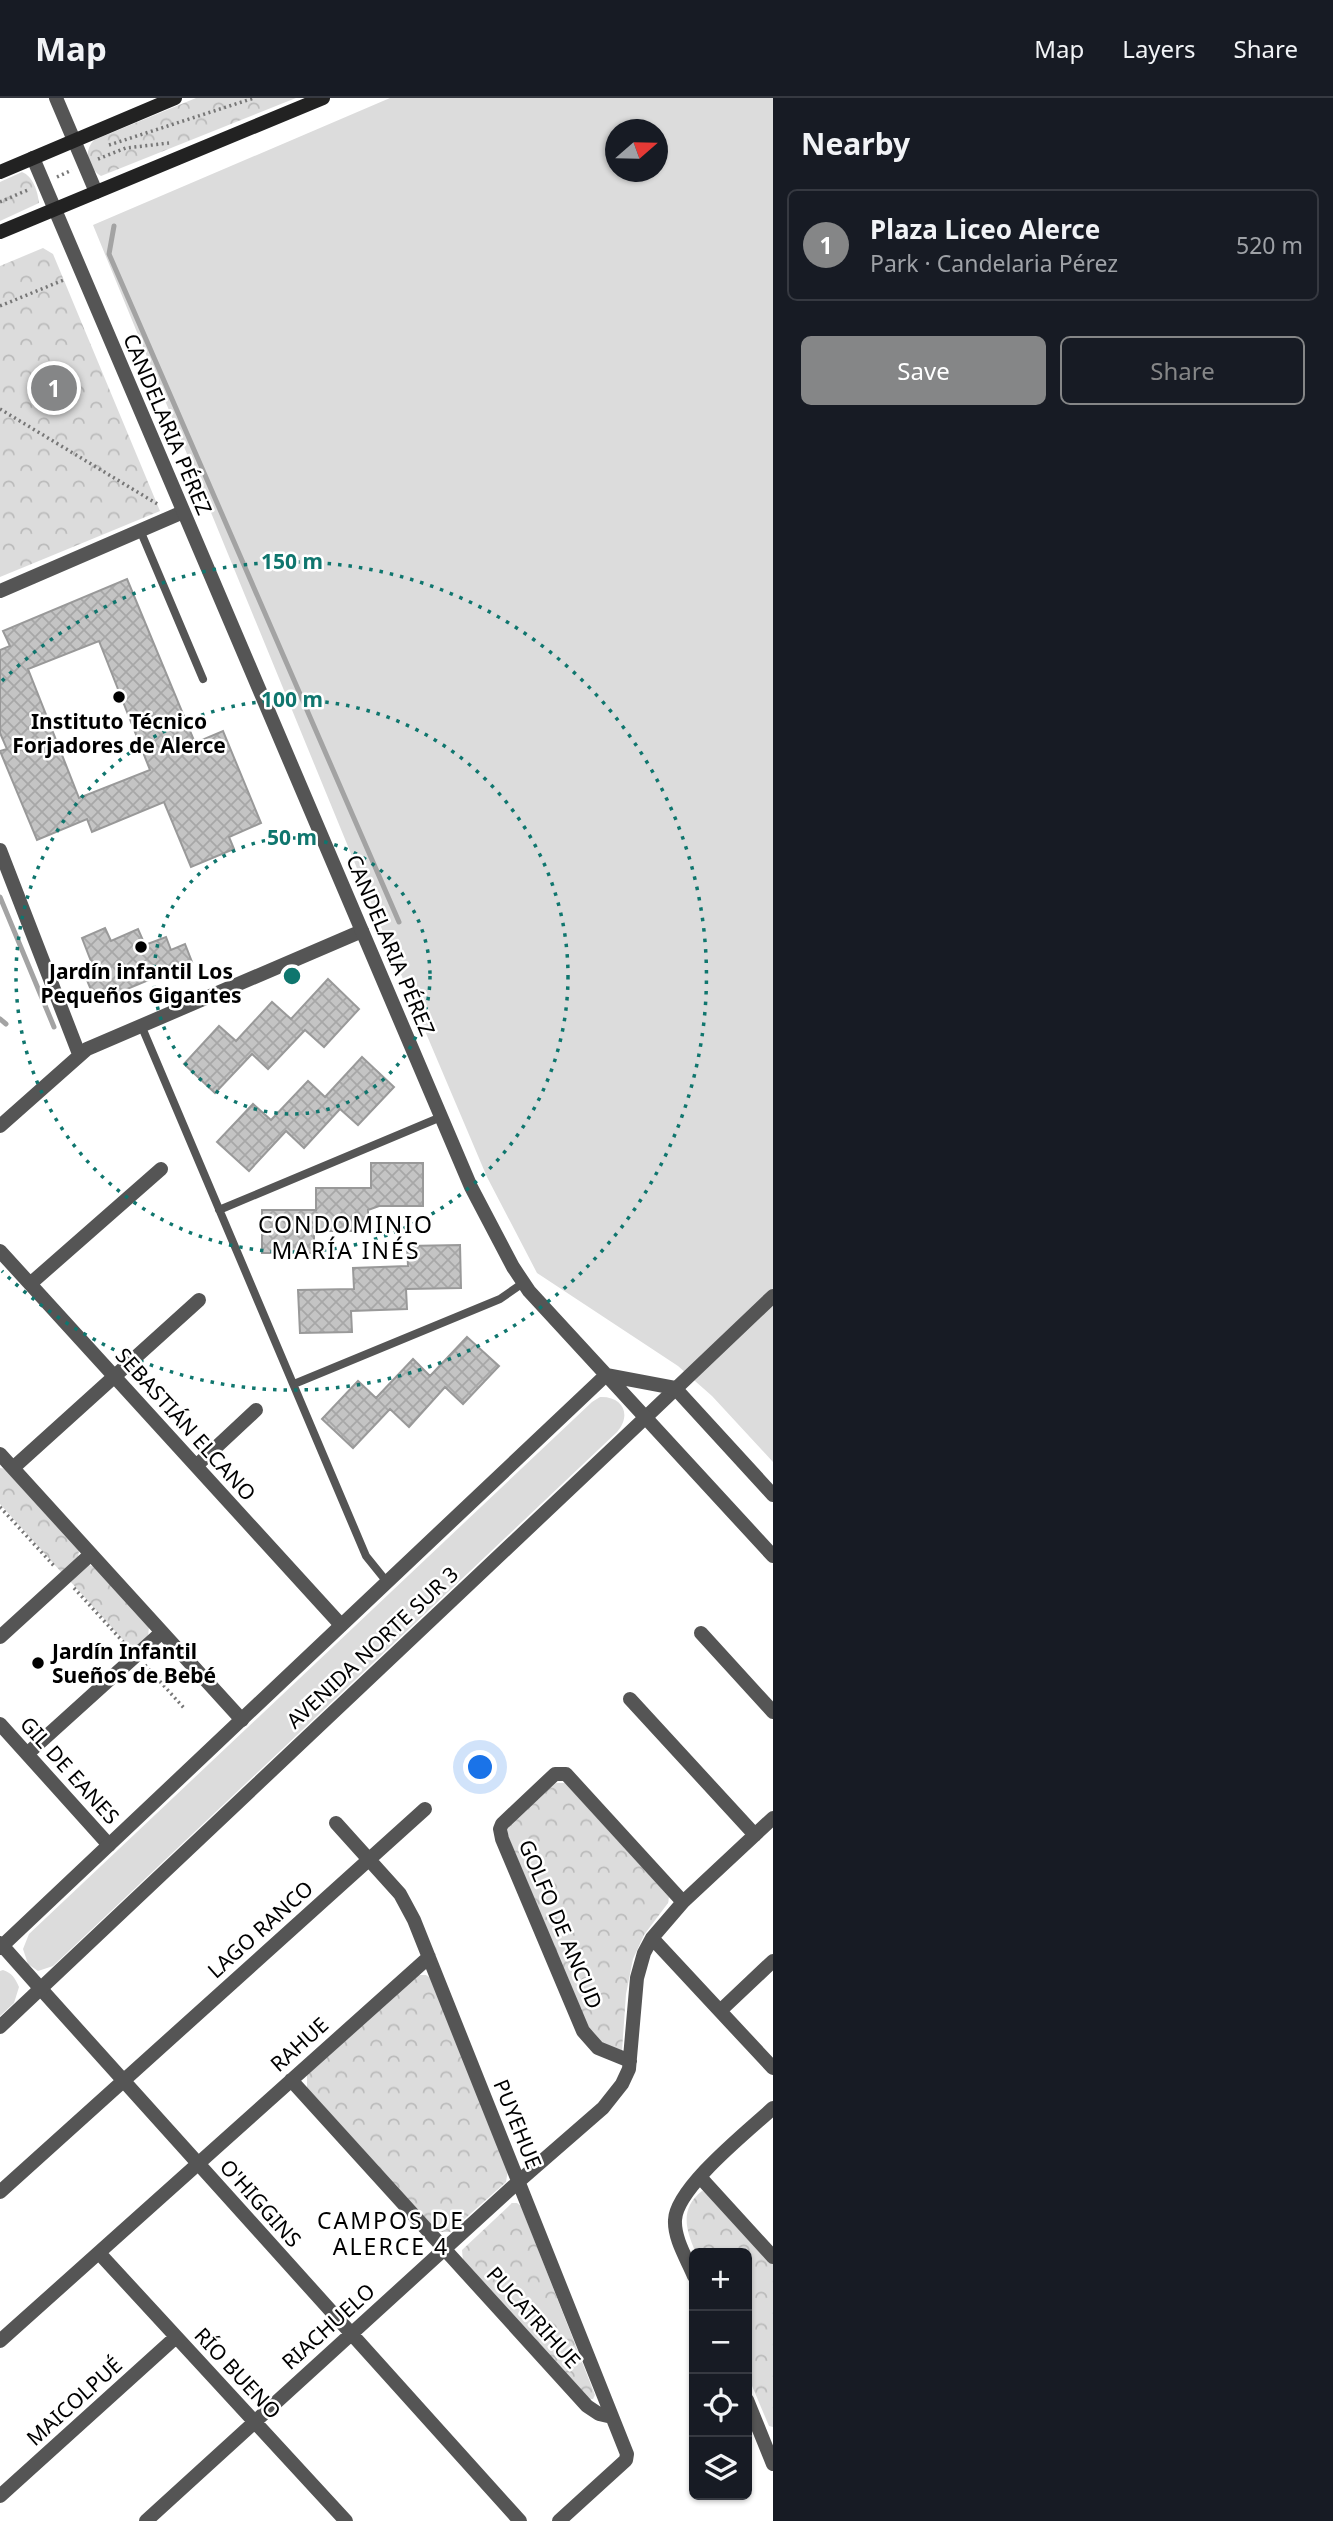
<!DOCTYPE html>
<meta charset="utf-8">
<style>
:root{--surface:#171b24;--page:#20242c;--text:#f1f3f6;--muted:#9ea1a6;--line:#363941;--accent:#858687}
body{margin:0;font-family:"Noto Sans",sans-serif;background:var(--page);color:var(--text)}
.controls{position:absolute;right:21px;bottom:21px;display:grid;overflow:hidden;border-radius:10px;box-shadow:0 2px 5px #0004}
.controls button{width:63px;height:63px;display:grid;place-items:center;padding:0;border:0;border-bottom:2px solid var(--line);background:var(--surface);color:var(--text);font:35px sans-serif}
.compass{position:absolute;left:605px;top:21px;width:63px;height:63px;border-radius:50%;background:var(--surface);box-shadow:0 2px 5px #0004;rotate:70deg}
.you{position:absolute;left:481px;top:1670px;width:24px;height:24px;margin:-18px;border:5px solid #fff;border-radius:50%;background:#1a73e8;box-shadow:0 0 0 10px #1a73e833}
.badge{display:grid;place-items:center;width:46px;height:46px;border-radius:50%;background:var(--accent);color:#fff;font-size:23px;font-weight:700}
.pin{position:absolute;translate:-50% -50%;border:4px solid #fff;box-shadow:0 2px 7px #0006}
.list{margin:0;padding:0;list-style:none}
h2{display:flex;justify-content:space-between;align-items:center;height:91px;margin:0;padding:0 28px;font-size:30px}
h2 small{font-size:23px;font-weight:400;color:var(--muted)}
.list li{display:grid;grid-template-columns:46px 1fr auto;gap:21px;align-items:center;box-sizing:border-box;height:112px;margin:0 14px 14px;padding:0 14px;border:2px solid var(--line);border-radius:10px}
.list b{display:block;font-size:26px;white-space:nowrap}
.list p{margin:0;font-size:23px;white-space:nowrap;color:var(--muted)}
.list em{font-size:23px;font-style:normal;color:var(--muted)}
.actions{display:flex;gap:14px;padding:21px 28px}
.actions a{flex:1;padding:16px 0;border:2px solid var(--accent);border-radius:10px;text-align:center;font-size:24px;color:var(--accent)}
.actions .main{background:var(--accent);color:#fff}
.icon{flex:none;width:38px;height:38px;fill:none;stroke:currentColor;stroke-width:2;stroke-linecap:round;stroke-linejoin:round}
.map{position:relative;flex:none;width:773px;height:2423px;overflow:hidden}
header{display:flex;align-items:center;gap:42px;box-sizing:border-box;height:98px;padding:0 35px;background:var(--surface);border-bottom:2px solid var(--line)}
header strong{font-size:33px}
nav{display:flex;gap:38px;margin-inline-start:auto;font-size:24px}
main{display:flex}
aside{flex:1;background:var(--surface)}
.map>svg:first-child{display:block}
.green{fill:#dcdcdc;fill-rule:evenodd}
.forest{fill:url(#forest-crowns)}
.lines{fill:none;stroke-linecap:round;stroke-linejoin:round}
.stream{stroke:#a3a3a3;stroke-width:5}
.building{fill:url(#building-cross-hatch);stroke:#999;stroke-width:2;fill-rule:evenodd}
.path{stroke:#777;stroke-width:3.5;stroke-dasharray:2 3.5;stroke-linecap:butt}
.service{stroke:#555;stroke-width:8}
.minor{stroke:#555;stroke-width:14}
.tertiary{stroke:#555;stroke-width:14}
.secondary{stroke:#222;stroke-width:14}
.ring{fill:none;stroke:#0f766e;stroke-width:3.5;stroke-dasharray:3.5 7}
.poi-dot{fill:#000;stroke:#fff;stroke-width:2.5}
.labels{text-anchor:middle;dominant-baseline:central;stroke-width:5;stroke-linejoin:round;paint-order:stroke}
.street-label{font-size:21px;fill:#000;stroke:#fff}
.poi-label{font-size:21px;font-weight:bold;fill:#000;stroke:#fff}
.neighbourhood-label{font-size:23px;letter-spacing:2px;fill:#000;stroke:#fff}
.centre{fill:#0f766e;stroke:#fff;stroke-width:3.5}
.ring-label{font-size:21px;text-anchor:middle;font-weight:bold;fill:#0f766e;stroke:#fff;stroke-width:5;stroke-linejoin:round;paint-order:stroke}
</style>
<header>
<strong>Map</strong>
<nav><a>Map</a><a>Layers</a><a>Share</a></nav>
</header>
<main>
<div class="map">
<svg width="773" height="2423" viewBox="0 0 773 2423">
<defs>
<pattern id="forest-crowns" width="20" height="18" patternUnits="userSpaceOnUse" patternTransform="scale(1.75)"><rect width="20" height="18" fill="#dcdcdc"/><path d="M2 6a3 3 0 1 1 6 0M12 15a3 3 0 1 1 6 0" fill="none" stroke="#bbb"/></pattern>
<pattern id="building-cross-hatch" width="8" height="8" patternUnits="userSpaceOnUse" patternTransform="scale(1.75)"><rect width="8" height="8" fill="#c4c4c4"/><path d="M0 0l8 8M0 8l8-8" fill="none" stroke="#a7a7a7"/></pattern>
</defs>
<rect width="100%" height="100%" fill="#fff"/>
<path class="green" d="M390,0H773V1364L712,1298L678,1268L537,1175L487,1079L386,841L93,127ZM615,32H657V74H615Z
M600,1299C623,1298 632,1317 617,1334L53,1868L38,1873L28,1866L23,1851L29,1836L592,1304Z
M3,1872C12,1875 15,1880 19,1889L14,1905L0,1918V1873Z"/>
<path class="forest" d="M196,0H296L101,78C87,69 83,54 94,42Z
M22,74C33,78 38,94 39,105L0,123V84Z
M43,150L53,156L160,413L0,479V168Z
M0,1370L7,1371L79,1452L78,1460L62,1475L0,1406Z
M89,1467L95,1469L149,1528L148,1540L133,1553L69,1482Z
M556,1685H565L669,1799L668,1805L644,1837L633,1861L626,1896L622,1953L605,1949L589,1932L508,1738V1726Z
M418,1877H426L432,1881L508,2072L506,2084L450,2134H437L307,1990V1977Z
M702,2093L707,2094L773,2166V2329L769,2328L747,2276V2155H696C686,2132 679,2111 702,2093Z
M512,2105H517L521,2108L595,2297L593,2301H587L463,2163L462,2152Z"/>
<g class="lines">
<path class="stream" d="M114,128L109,156L399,824
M0,799L54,929
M0,921L6,926"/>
</g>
<path class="building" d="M127,481L195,645L223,633L261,725L229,739L234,751L191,769L164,704L92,734L87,721L37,742L0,653L7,651L0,635V552L10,548L3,533ZM99,543L150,672L79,700L28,571Z
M105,830L111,843L138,831L145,847L166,839L171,852L185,846L192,864L96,904L84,875L94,871L82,840Z
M328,881L359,911L324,949L305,932L268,971L252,956L215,995L184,966L219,928L236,943L272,904L291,921Z
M362,959L394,989L358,1027L340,1011L304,1050L286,1033L249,1073L217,1044L253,1006L271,1022L308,983L325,999Z
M371,1065H423V1108H379L368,1112V1133H314V1155H262V1112H316V1090H371Z
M460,1147L461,1190L406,1191L407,1211L351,1213L352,1234L300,1235L298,1192L354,1191L353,1170L408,1168L407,1148Z
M467,1239L499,1268L463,1306L445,1289L409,1329L390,1311L353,1350L322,1321L358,1283L376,1300L413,1261L430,1278Z"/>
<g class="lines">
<path class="path" d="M109,47L254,0
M98,61L126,50L169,45
M57,79L72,72
M0,104L30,91
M0,208L66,181
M0,311L159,407
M0,1409L55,1469
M74,1490L125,1546
M145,1567L184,1610"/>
<path class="service" d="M140,432L203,581
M141,927L366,1458L387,1484
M219,1112L441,1019
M294,1286L500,1201L523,1185"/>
<path class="minor" d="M56,0L96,94
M0,493L183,414
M0,752L79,956
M0,1028L87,951L362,833
M0,1153L341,1527
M30,1186L161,1071
M646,1319L773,1198
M0,1356L242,1622
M196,1368L256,1312
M13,1370L199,1202
M701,1535L773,1614
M0,1539L91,1456
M630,1601L755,1737
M0,1626L109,1747
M27,1656L162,1534
M336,1725L400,1796L414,1822L627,2356L626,2362L559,2423
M652,1840L773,1970
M41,1891L520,2423
M720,1913L773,1863
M630,1963L598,1950L583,1933L502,1741L500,1731L502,1726L555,1676H566L683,1804
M291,1982L587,2308L599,2316L612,2319
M700,2079L773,2159
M0,2094L425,1711
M99,2155L346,2423
M694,2178C687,2161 674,2141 675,2122C676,2090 748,2033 773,2010
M0,2243L429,1859
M747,2302L773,2366
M0,2398L176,2239
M146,2423L518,2084L603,2010L622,1986L629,1971L637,1880L644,1855L652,1840L683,1804L773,1720"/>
<path class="tertiary" d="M33,60L471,1089L513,1169L529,1193L773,1458
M0,1845L41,1891
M0,1850L606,1277L675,1290L773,1397
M0,1929L646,1319"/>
<path class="secondary" d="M0,74L175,0
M0,134L323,0"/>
</g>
<g class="ring">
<circle cx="292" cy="878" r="138"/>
<circle cx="292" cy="878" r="276"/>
<path d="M2 583A414 414 0 1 1 2 1173"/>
</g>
<g class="poi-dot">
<circle cx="119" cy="599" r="7"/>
<circle cx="141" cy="849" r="7"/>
<circle cx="38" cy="1565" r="7"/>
</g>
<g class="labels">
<g class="street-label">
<text transform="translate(168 326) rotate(67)">CANDELARIA PÉREZ</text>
<text transform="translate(391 847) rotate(67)">CANDELARIA PÉREZ</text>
<text transform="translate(186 1326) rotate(48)">SEBASTIÁN ELCANO</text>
<text transform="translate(372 1549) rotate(-43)">AVENIDA NORTE SUR 3</text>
<text transform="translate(70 1672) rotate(48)">GIL DE EANES</text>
<text transform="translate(561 1826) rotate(67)">GOLFO DE ANCUD</text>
<text transform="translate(260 1831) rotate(-42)">LAGO RANCO</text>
<text transform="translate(299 1946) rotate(-42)">RAHUE</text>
<text transform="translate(518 2026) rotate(68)">PUYEHUE</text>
<text transform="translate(261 2105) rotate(48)">O'HIGGINS</text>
<text transform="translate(534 2219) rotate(48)">PUCATRIHUE</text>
<text transform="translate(328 2228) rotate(-42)">RIACHUELO</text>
<text transform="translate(238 2275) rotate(47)">RÍO BUENO</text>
<text transform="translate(74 2303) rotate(-42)">MAICOLPUÉ</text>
</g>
<g class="poi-label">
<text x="119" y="623">Instituto Técnico<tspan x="119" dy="24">Forjadores de Alerce</tspan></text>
<text x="141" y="873">Jardín infantil Los<tspan x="141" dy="24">Pequeños Gigantes</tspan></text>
<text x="52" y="1553" text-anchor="start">Jardín Infantil<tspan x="52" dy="24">Sueños de Bebé</tspan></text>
</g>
<g class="neighbourhood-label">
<text x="346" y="1126">CONDOMINIO<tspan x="346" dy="26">MARÍA INÉS</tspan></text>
<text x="391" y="2122">CAMPOS DE<tspan x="391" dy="26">ALERCE 4</tspan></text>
</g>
</g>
<circle cx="292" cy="878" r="10" class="centre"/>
<g class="ring-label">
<text x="292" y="471">150 m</text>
<text x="292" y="609">100 m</text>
<text x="292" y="747">50 m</text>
</g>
</svg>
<div class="controls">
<button>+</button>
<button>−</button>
<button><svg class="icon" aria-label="locate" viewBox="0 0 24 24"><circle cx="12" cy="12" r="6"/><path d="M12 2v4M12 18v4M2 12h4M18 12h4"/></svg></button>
<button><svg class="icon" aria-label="layers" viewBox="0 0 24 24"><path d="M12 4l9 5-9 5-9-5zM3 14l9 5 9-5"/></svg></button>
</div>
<svg class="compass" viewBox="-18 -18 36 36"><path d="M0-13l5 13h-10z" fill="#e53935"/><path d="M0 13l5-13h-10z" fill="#9ea1a6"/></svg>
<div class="you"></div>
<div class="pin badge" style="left:54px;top:290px">1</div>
</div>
<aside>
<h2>Nearby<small></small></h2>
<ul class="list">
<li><span class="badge">1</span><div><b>Plaza Liceo Alerce</b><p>Park · Candelaria Pérez</p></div><em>520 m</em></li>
</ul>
<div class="actions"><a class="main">Save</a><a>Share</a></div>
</aside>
</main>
